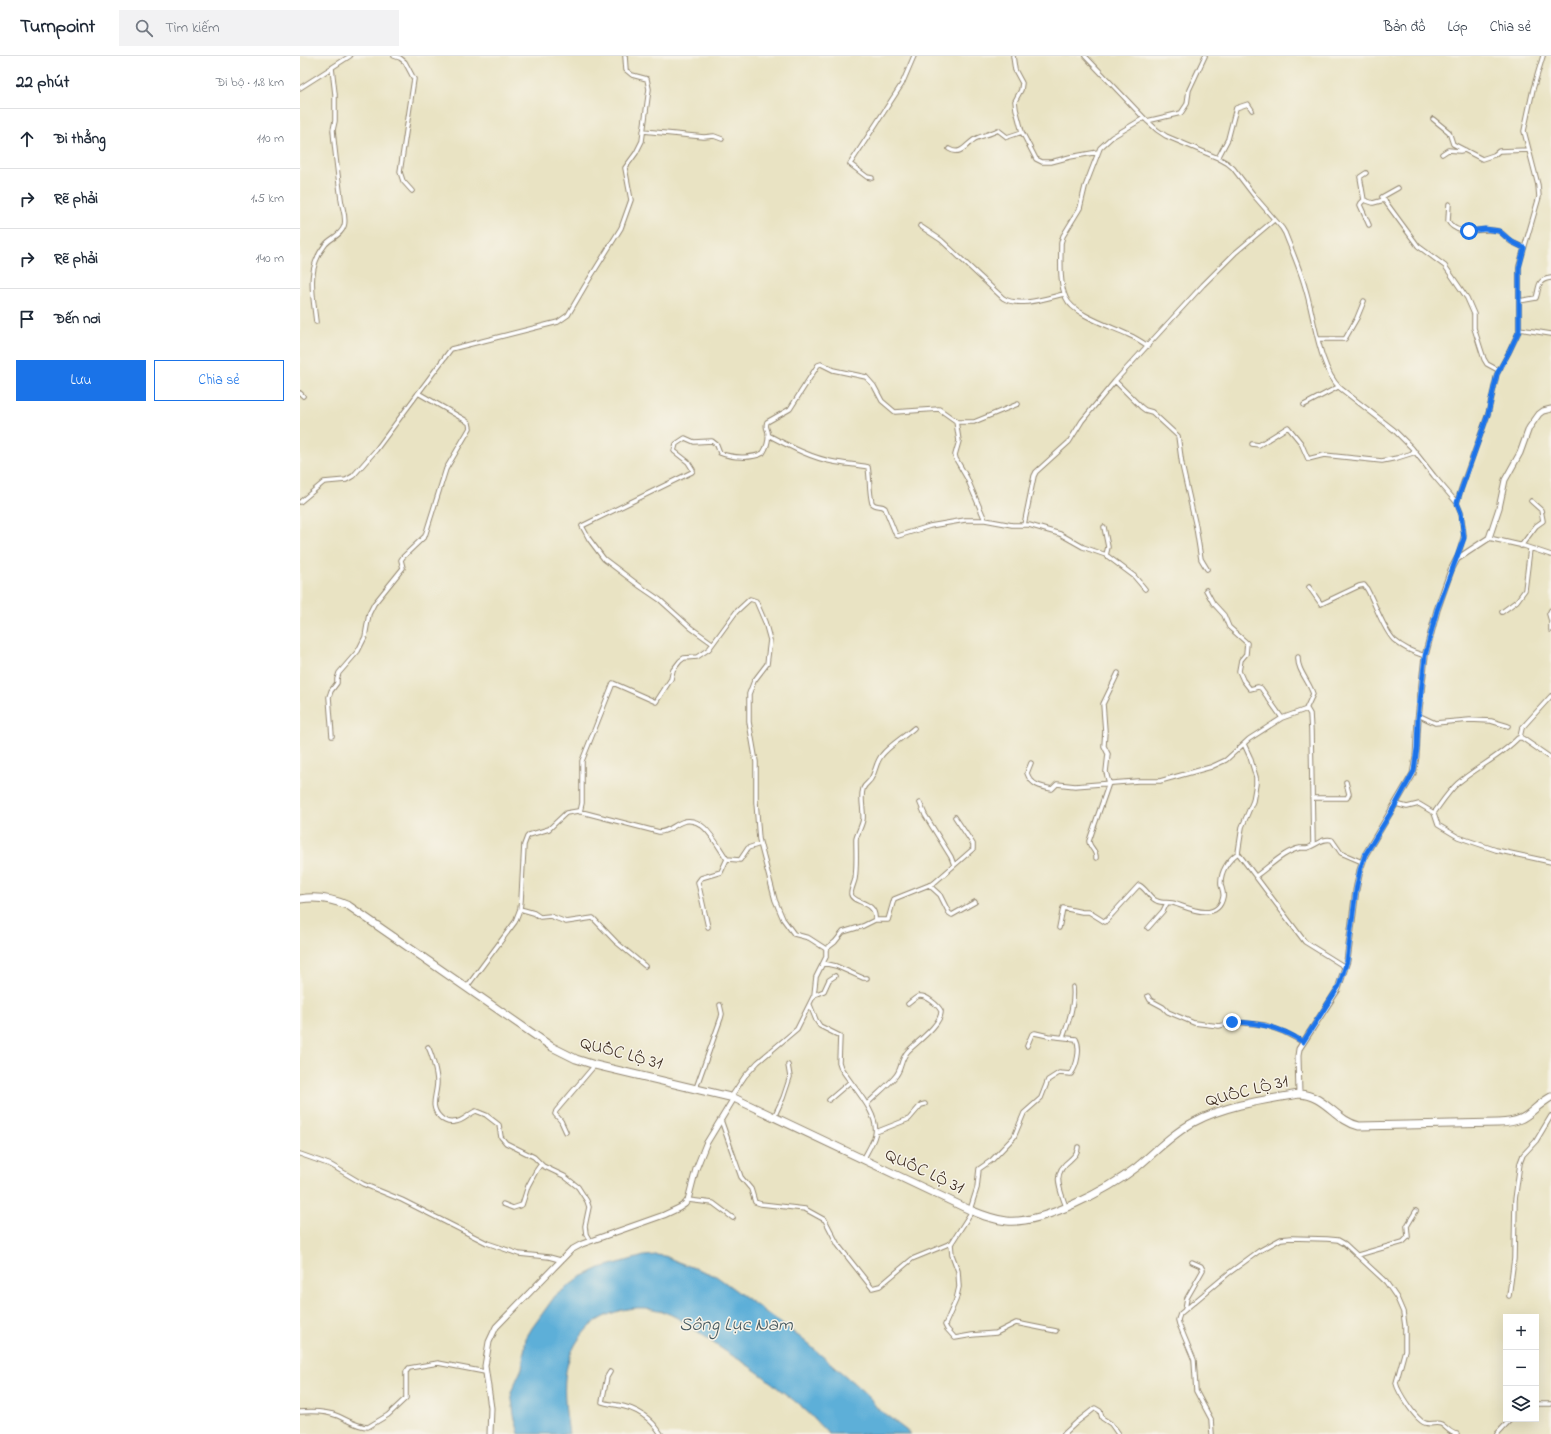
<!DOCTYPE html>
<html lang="vi">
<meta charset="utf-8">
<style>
:root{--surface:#fff;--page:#f2f2f3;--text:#1f2937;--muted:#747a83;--line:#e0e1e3;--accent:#1a73e8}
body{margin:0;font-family:"Indie Flower",sans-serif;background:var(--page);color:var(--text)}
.controls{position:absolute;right:12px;bottom:12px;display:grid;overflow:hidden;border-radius:0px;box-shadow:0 4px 16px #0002}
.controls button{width:36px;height:36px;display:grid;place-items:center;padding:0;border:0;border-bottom:1px solid var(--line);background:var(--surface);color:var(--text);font:20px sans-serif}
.stop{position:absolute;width:12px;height:12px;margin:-9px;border:3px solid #1a73e8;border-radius:50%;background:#fff}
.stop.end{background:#1a73e8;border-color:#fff;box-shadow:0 1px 4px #0008}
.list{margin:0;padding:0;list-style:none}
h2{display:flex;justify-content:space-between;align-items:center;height:52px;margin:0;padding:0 16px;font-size:17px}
h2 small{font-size:13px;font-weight:400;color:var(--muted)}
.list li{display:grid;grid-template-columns:26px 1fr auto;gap:12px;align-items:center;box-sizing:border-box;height:60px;padding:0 16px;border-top:1px solid var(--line)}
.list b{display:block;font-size:15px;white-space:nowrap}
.list em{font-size:13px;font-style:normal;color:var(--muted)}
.actions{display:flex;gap:8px;padding:12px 16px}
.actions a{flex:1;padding:9px 0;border:1px solid var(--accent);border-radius:0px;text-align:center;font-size:14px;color:var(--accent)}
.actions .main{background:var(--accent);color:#fff}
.icon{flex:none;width:22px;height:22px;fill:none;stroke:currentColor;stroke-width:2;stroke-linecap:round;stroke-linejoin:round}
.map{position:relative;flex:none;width:1251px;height:1378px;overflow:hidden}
header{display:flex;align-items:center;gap:24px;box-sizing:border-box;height:56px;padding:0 20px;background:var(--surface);border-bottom:1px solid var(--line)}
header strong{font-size:19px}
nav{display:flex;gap:22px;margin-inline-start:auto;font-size:14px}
.search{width:280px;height:36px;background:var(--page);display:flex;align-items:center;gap:10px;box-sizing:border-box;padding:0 14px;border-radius:0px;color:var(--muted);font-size:15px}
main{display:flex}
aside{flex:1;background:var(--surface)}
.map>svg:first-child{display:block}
.water{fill:#5dafd8;stroke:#4c6c7b}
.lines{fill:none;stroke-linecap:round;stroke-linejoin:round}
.street-casing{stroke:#928670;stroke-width:5.5}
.secondary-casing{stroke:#928670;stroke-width:7}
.highway-casing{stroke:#928670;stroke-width:9}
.street{stroke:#fff;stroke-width:3.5}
.secondary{stroke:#fff;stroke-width:5}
.highway{stroke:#fff;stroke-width:7}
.route{stroke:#1a73e8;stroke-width:5}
.labels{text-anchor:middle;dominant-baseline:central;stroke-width:3;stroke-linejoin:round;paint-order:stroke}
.street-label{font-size:18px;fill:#3b2a1e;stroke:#f7f3e8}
.water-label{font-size:19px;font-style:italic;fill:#47595f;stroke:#f7f3e8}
</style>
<header>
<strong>Turnpoint</strong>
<div class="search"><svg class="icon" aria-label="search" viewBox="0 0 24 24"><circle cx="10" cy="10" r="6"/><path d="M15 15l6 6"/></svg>Tìm kiếm</div>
<nav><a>Bản đồ</a><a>Lớp</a><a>Chia sẻ</a></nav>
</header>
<main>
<aside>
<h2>22 phút<small>Đi bộ · 1.8 km</small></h2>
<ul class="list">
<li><svg class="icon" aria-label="ahead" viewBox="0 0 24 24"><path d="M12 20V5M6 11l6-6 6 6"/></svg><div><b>Đi thẳng</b></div><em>110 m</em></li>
<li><svg class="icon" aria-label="right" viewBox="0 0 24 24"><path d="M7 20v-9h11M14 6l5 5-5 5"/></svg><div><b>Rẽ phải</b></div><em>1.5 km</em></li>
<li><svg class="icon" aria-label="right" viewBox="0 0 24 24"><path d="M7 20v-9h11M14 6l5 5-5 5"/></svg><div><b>Rẽ phải</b></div><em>140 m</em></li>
<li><svg class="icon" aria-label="arrive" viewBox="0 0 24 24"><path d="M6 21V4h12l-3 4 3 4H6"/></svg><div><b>Đến nơi</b></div></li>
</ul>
<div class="actions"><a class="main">Lưu</a><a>Chia sẻ</a></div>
</aside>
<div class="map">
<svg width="1251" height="1378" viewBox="0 0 1251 1378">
<rect width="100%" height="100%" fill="#f7f3e8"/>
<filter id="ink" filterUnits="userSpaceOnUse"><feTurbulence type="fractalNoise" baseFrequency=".025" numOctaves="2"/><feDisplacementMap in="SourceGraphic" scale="8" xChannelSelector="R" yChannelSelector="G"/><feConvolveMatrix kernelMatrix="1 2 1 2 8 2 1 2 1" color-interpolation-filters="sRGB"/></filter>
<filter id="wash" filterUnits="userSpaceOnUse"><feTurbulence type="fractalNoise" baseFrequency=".012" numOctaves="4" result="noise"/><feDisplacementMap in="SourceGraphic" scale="16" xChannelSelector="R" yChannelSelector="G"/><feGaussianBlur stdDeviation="0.9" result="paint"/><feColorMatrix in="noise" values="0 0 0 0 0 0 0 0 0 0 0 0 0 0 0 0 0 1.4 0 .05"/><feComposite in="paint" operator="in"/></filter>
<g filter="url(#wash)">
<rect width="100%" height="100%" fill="#e9e3c3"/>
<path class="water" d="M356,1199L365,1200L378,1206L416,1220L501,1282L555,1328L569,1341L577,1352L611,1378H529C524,1374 521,1370 516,1365C506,1353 492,1343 479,1333C471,1326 462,1319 453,1313C443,1305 432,1300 422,1293C389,1271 367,1244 322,1254C311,1257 299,1262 290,1270C258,1301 263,1338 269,1378H219L214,1359L211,1336L222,1312L226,1282L232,1272L255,1240L281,1221L300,1212L344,1200Z"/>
</g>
<g filter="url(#ink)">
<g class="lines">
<g class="street-casing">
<path id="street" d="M94,0L100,2L105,6L114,23L100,116L103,125L112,135
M713,0L715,14L722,27L721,34L715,45L716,53L722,76L736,103L742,106H751L770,101L798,96
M785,0L844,62L857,74L866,80L918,102L927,107L933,112L956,142L982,172L985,177C992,195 1000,213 1005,231C1014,259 1019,312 1040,332L1094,374L1112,392L1134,420L1157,447L1161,457L1164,479L1157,503
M0,32L50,0
M844,62L812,81L800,92L785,131L780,152L763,180L761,187C761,202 759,228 766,242C773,259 813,271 829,279C836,282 842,286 848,290
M1133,63L1149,76L1153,88L1182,103L1194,99L1199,95L1229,94
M847,65L881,57L887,48L889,34L905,0
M343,75L404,81L414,80L422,83
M649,93C662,101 667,86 677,82C684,79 691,78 698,74L707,81L722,76
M1142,98L1148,94L1160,95L1165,94
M918,102L928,83L936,52L948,48L952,54
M1066,117L1060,121L1064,144L1073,147L1084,144
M572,122L567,121L550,108L602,28L614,0
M1098,132L1082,141L1118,190L1145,210L1167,242L1174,258V272L1184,303L1187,308L1198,314
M1064,144L1061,147L1060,149L1069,169
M1149,148L1148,165C1158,183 1183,170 1198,175C1204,177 1206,182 1210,185C1214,188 1220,189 1224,192
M620,170L641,184L703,242C718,252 747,242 764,238
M1219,245L1236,242C1240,231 1236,224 1251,222
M16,266C13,238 6,213 25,189C30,182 41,180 44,170C47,162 42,152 41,143C38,120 35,97 33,74L35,65V38L32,12
M1219,273L1251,278
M1018,283H1045L1057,262L1064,245
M815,325L841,351L845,354L852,356L878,380L882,409L896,471L901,503L907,513
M0,337L3,340
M1004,349L1038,331
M657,366H674L718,348
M468,379C489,390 511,402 534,406C546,408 557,409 568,411C570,423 569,435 572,447C576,452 581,448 585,452L596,479L598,480L630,470L665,464H685L712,469H729L760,478L783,491L806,499L834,520L845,533
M952,388L959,389L988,371L1001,387L1008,403L1024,399L1082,405L1097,402L1116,396
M0,446L24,426L46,424L53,420L76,394L151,293L258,266L268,259L285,230L321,172L331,144L325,112L336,97L342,85L349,33L347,23L332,19L326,14L325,0
M1157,447L1161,433L1188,358L1197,318L1209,296L1219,275V210L1239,141L1238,129L1224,75L1233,33L1243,0
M724,469L734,420L736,416L769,386L782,365L815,325L903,229L935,197L974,164
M804,471L808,491L806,499
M1189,482L1224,490L1251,499
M1221,490L1236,470L1243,465L1241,454L1231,445
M1009,531L1021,548L1059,530L1064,529L1067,533C1075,547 1083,573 1094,584C1102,591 1115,597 1125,600
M906,534L913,547L924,559L929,571L947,587L946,598L941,604L939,615L943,624L950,633L958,631L961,632L982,662
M1251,554L1249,558L1251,565
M1202,556L1217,545L1225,534L1230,493
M1251,574V566
M412,587L391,572L360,544L341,531L304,503L289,483L282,470L392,416L393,414L388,406L374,395L376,388L385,382L394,386L412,385L417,389L420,397C432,402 452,403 463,397C467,391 469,383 468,376C467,372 465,371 467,366L490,353L518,309L521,308L533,314L566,321L574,330L582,345L595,356L639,353L656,365L659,385L655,399L656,403L667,422L685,464
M998,601C997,614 1009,625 1013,638L1006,653
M1118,659L1135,667L1170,664L1191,665L1208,670
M32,680L29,641L31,635L37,627V623L39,617L58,595L65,581L69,558L74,548L103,512L101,504L103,501L125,480L146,413L170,372L169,367L165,364L118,337
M1220,681L1222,672L1251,640
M944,688L950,701L956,721V728L953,745L942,771L938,797L1005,886L1045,911
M731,707L727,717C731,729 741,731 752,733L757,728L775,730L838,725H860L911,711L926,704L949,683L982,662L1007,653L1010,658L1011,675L1013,788
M1012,742H1047L1049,738L1046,726
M620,747L625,759L651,801L654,809
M1096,748L1107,751L1119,748L1134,757L1138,769L1158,781L1196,794L1251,806
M280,756L282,747V705L313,627L356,646L371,623L373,614L380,605L384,602L397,601L409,593L436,556L450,543L456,545L465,566L470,584L467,608L454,625L449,638V666L456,706V746L459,783L475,844L483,863L494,878L509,882L526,893V901L516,921L514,939L497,973L458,1006L445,1020L431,1041
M1134,757C1142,746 1148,736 1158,727C1177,711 1201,700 1218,682H1222L1251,702
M796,802C797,795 789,791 789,785L809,727L806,716L808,698L804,690L805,675L803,648L818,617
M956,820C969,811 984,795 1000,792C1002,792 1005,792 1007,792C1015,790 1023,781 1032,784L1041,797L1062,806
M629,829L640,839L649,857L652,859L675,846
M220,853L234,857L240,861L250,860L266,866L293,862L316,886L345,910
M575,864H588L594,843L634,827L673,793V788L655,761
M408,871L398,826L401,822L421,816L427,803
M759,872L763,852L782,856H789L805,866L839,829C847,833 849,842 857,845C863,848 870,845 876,848C890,853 918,866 923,841C924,837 922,833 921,829C920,816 928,804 938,797
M848,872L863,855L867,847
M526,893L535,886L543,876L563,870L575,864C577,844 552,848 551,838C551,833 554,828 555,823C557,810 556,796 556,783C557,778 562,770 563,763C564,753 560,743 563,733C565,727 570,727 572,721C576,714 576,706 582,699C590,689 604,681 614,672
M523,907L536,910L563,922H567
M166,932L215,866L220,853L221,845L224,789L227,781L229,779L249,773L266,757L278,755L359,776C368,776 374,769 382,766C404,758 417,790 427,803L440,804L448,792L460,788
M514,939L524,935L529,924L535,920
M848,940L850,944L863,951L868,956L894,967L919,970L934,966L965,969L984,976L1003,986
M510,949L516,964L520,970L540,980L539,1006L541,1012C551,1029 580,1057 575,1079C573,1087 567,1096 563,1104
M763,981C769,966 775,948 773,931
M128,991C132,998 137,1018 137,1026C137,1040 129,1050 140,1061C144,1065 149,1067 154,1066C163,1066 168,1058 176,1055L186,1059L199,1069L201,1081L206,1087L234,1101L243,1110L264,1120L278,1131L287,1145L289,1151L285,1170L286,1178L290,1185
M396,1032L421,962L422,958L420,949
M529,1044L550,1026
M567,1048C576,1039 586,1031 594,1022C603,1013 599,1005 608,995C617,986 642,968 641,955C638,949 626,939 619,940C616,941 611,946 608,948
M474,1061L483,1042L490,1021L488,1009
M421,1064L441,1121L451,1133L455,1146L461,1148L505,1153L525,1164L538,1189L572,1232L580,1230L612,1203L651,1187
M266,1076L261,1065L255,1058L256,1055L295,1009
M576,1076L609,1063L621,1049L625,1048
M0,1098L31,1109L63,1128L102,1144L187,1187L219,1198L249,1201L260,1204
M388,1144L413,1147L433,1162
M203,1148L213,1152L222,1149L228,1130L236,1115L241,1108
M766,1151C760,1133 751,1118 770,1104C774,1100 778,1097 778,1091
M670,1154L677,1132L679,1113L692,1104L714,1081L724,1057L741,1042L748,1024L759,1017L771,1018C777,1010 781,992 776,983L748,980L735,977L732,978L727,990
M672,1155L651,1188L652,1199L658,1215L659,1231L656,1244L645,1269L647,1273L655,1282L672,1279L696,1277L716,1267L756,1275
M1058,1199L1103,1186L1108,1181L1107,1170L1116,1155
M1209,1240L1214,1203L1215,1144L1220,1107L1223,1099L1236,1085L1251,1060
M885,1253L887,1242L903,1214L901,1210L892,1206
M310,1316L307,1321L302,1346C307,1348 312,1348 317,1349C336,1352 351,1362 361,1378
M1236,1348H1251
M0,1356C13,1355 26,1355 38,1360C47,1364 58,1371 68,1371L88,1359L106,1342V1316L109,1312L138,1307L185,1316
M764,1378L777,1366L795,1352L800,1355L802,1362L811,1368L818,1378
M912,1378L911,1363L896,1335L894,1304L879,1268L878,1264L880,1258L929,1217L959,1195L981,1183L991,1182L1027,1183L1038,1184L1045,1188L1086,1226L1097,1242L1103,1256L1105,1270V1294L1096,1327C1098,1336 1116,1364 1125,1367C1130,1369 1136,1366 1141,1368C1147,1371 1149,1377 1157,1378
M1197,1378L1211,1363"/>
</g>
<g class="secondary-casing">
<path id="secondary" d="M999,1038L998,1000L999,993L1038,933L1047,905L1056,834L1060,814L1065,799L1113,718L1116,701L1118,663L1125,600L1137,554L1151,514L1157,503L1189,482L1199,452L1205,424L1220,397L1229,372L1239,358L1243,355L1251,353
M190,1378L191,1352L185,1310L189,1286L196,1271L271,1194L282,1188L364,1159L379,1152L385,1148L388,1144L396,1113L406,1088L434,1042"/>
</g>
<g class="highway-casing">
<path id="highway" d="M0,843C17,840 33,843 49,850L252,991L276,1003L295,1009L434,1042L670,1154C682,1159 694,1164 707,1165C744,1168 809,1133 837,1111C855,1096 873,1077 894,1066C926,1049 964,1044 999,1038C1025,1039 1036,1065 1059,1070L1198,1067C1230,1066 1227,1055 1251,1041"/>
</g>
<use href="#street" class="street"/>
<use href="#secondary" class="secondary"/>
<use href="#highway" class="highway"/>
</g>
</g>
<g class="lines" filter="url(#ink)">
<path class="route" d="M932,966C957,966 982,972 1003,986L1039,930L1047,905L1056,834L1060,814L1065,799L1096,748L1114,715L1117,692L1118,663L1125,600L1137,554L1164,482L1161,457L1157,447L1160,437L1188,358L1197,318L1209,296L1219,275V212L1224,192L1212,186L1199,175L1185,173L1169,175"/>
</g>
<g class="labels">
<g class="street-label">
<text transform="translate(321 998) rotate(15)">QUỐC LỘ 31</text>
<text transform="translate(947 1036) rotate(-14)">QUỐC LỘ 31</text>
<text transform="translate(624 1116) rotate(25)">QUỐC LỘ 31</text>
</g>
<g class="water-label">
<text x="436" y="1269">Sông Lục Nam</text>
</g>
</g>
</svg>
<div class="controls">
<button>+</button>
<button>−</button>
<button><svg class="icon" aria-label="layers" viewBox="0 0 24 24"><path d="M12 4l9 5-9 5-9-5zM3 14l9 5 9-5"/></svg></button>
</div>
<div class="stop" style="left:1169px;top:175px"></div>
<div class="stop end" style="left:932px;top:966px"></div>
</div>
</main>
